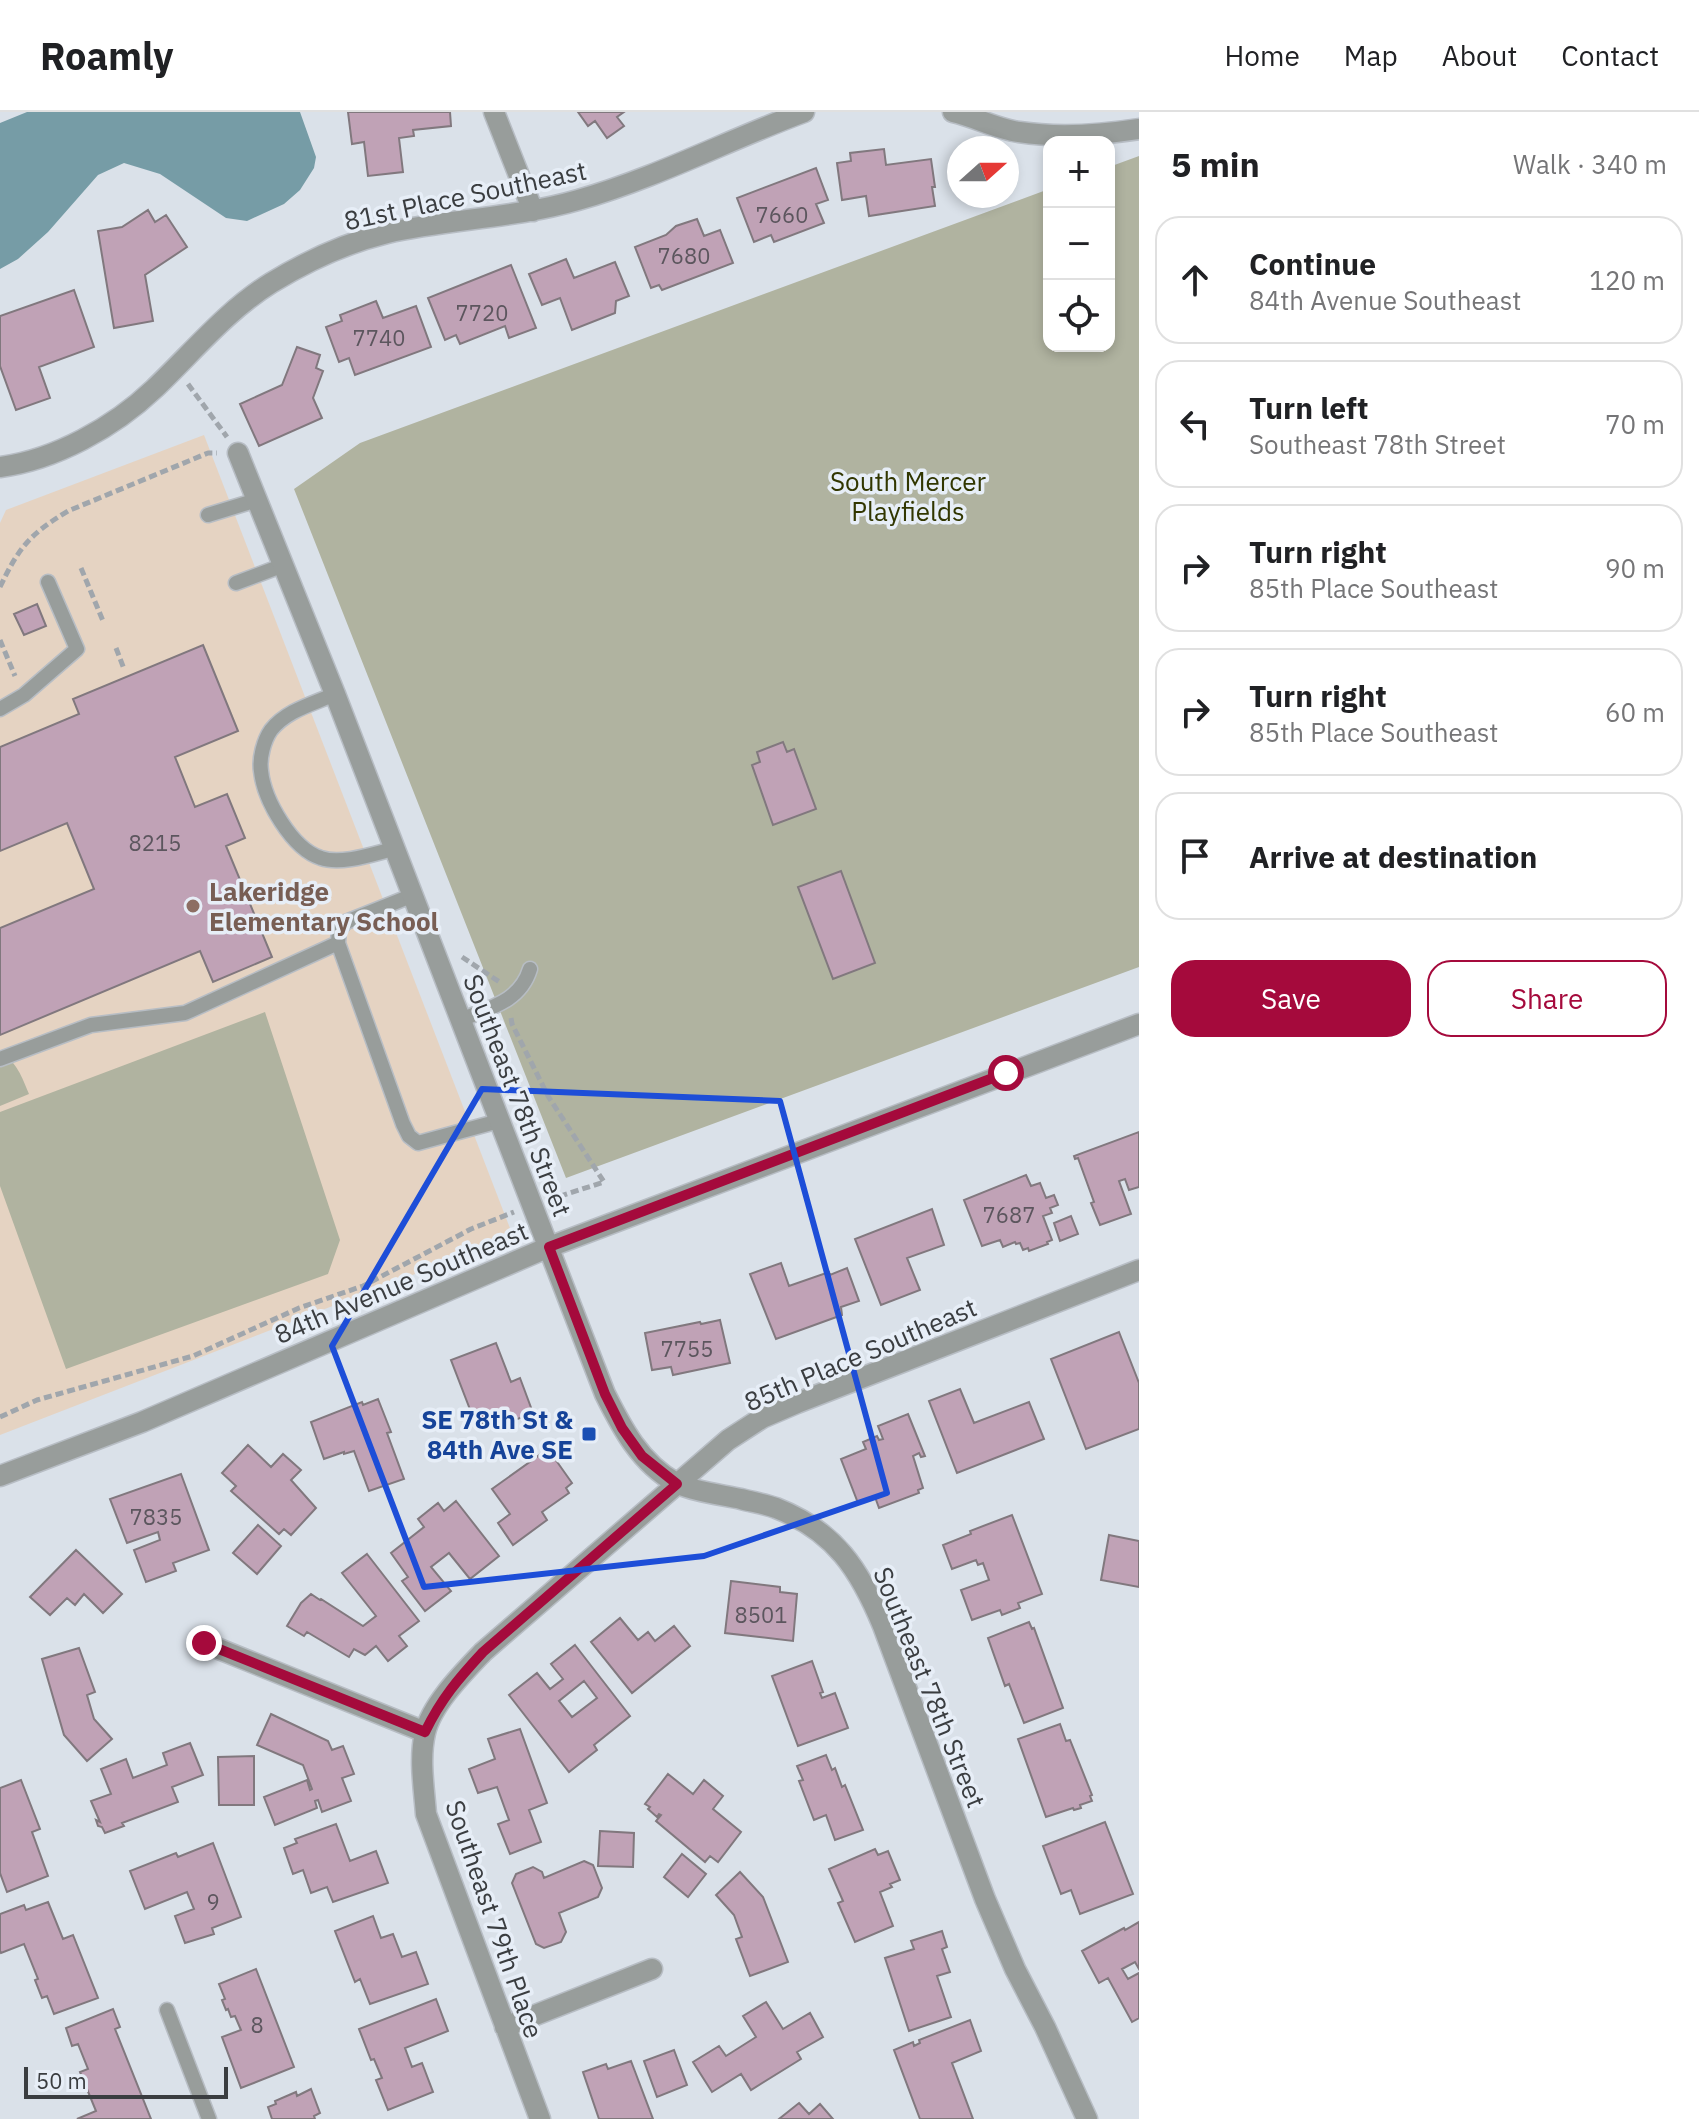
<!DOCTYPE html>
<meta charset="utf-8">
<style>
:root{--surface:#fff;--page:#f2f2f2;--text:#202124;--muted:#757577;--line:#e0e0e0;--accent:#a50a3c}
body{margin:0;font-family:"IBM Plex Sans",sans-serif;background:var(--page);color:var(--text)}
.controls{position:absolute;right:24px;top:24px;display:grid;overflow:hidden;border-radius:16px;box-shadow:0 4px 12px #0003}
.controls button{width:72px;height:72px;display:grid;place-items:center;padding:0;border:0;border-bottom:2px solid var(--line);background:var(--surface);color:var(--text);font:40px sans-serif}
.compass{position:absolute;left:947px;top:24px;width:72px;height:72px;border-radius:50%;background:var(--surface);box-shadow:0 4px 12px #0003;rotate:69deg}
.scale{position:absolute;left:24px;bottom:20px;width:204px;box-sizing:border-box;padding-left:8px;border:4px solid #3a3d40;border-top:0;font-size:22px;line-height:28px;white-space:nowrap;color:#3a3d40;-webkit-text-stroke:6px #e7eef7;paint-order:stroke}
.stop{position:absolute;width:24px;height:24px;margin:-18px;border:6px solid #a50a3c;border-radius:50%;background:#fff}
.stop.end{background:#a50a3c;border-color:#fff;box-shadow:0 2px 8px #0008}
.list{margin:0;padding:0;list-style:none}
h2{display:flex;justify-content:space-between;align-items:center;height:104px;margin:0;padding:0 32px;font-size:34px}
h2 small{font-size:26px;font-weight:400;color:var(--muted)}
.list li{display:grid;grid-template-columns:52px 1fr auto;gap:24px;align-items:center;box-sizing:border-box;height:128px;margin:0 16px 16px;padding:0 16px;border:2px solid var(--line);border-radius:24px}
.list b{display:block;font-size:30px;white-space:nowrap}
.list p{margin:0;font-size:26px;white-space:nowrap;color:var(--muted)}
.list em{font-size:26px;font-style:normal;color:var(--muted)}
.actions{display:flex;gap:16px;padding:24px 32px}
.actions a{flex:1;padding:18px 0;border:2px solid var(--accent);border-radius:24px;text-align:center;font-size:28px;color:var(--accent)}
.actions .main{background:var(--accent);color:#fff}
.icon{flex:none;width:44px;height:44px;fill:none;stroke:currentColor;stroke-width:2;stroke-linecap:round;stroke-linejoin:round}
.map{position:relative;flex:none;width:1139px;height:2007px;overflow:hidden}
header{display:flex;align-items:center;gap:48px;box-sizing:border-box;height:112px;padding:0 40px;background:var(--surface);border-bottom:2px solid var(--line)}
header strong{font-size:38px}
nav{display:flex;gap:44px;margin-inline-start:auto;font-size:28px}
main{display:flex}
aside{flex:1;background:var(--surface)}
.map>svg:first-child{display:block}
.education{fill:#e5d3c2}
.green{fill:#b0b3a0}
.water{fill:#769ca6}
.building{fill:#c0a2b6;stroke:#81787e;stroke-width:2;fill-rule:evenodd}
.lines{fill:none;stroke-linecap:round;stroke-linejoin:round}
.lane-casing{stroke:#b7bdc4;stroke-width:17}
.street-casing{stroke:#b7bdc4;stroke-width:23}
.path{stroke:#a0a6ac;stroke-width:5;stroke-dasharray:8 4;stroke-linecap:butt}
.lane{stroke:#989d9b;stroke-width:14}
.street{stroke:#989d9b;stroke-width:20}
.route{stroke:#a50a3c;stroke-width:10}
.marked{fill:none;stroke:#1d4ed8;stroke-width:6;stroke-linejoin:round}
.education-dot{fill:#8d6e63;stroke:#e7eef7;stroke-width:3}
.transit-dot{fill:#1a4fb4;stroke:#e7eef7;stroke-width:3}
.labels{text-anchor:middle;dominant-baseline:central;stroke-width:7;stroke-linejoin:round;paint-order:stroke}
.number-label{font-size:22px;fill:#5c565e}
.street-label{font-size:26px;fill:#3a3d40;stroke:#e7eef7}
.park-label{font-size:26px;fill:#313600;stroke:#e7eef7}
.education-label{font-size:26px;font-weight:bold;fill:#785e54;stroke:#e7eef7;text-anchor:start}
.transit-label{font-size:26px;font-weight:bold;fill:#164399;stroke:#e7eef7;text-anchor:end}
</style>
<header>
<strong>Roamly</strong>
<nav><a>Home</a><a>Map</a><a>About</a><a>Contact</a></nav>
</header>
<main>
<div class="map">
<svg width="1139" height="2007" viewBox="0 0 1139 2007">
<rect width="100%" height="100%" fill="#dae1e9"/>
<path class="education" d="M204,323L513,1124L0,1323V411L6,398Z"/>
<path class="green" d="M1139,44V855L566,1066L294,377L360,331L1049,77V234H1109V55Z
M265,900L340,1128L328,1162L66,1257L0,1074V1000Z
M0,940C17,950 22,965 29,982L0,994Z"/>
<path class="water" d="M27,0H300L316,45L314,56L300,78L284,92L247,109L226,106L160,62L124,51L98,63L48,120L18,147L0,157V11Z"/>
<path class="building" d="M348,0H450L451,14L413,18L414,24L399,26L403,60L368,64L364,30L352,32Z
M578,0H624L617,5L624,14L607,26L595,9L588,14Z
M884,37L886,53L931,47L935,75H932L935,94L869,104L866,84L842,88L837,51L851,49L850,41Z
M816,56L828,88L816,92L824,111L774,130L771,123L754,130L737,86Z
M148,98L155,110L166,103L187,135L145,163L153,209L114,216L98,119L122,115Z
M697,107L704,124L720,118L733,151L662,178L659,173L651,176L635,135L666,123L676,114Z
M566,147L574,166L615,150L629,184L616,189L615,201L572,218L560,186L542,193L529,162Z
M511,153L536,216L509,226L505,214L460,232L456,223L445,228L428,186Z
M74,178L94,235L39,255L50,286L16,298L0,254V204Z
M376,189L383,206L416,194L431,235L355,263L349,246L339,250L326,215L342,209L340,203Z
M297,235L320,243L316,256L323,259L313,286L322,306L259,334L240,292L282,273Z
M37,492L46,514L24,523L14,502Z
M203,533L238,619L175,645L195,695L227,682L245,726L226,734L272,845L213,870L200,839L0,923V816L94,777L67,711L0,739V635L79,602L73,587Z
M783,630L787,640L794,637L816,697L773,713L752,653L760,650L757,640Z
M841,759L875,851L833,867L798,775Z
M1139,1020V1075L1129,1078L1125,1067L1119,1069L1131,1102L1100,1113L1091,1091L1094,1090L1078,1046L1075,1047L1074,1044Z
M1026,1063L1031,1074L1040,1071L1046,1086L1054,1083L1058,1093L1050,1096L1052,1101L1043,1104L1052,1128L1047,1130L1048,1132L1029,1139L1028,1136L1023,1138L1020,1131L1016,1132L1015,1130L1003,1135L1000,1128L982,1134L964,1088Z
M932,1097L944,1133L907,1146L920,1178L881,1193L855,1127Z
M1071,1104L1078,1122L1060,1129L1054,1111Z
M781,1151L789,1174L829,1160L830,1163L847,1156L859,1189L841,1195L842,1203L776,1227L750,1162Z
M720,1208L730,1251L673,1263L671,1255L652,1258L645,1221L700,1210L701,1212Z
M1119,1220L1139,1271V1317L1086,1337L1051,1247Z
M496,1231L511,1270L520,1266L533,1301L499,1314L496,1306L476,1313L451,1248Z
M960,1277L974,1311L1029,1290L1044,1327L957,1361L929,1289Z
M378,1287L391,1320L387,1321L404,1367L369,1379L354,1339L344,1342V1340L324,1347L311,1310L362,1290L363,1293Z
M908,1302L925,1344L921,1345L919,1341L913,1344L923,1376L918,1378L919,1381L879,1396L875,1385L858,1391L841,1347L866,1337L863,1330L877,1324L879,1328L883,1327L878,1314Z
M248,1333L271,1355L283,1342L301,1358L291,1368L316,1396L291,1423L284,1417L279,1422L231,1379L236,1374L222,1361Z
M548,1337L572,1371L566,1376L569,1381L542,1400L547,1408L513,1433L498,1411L510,1402L492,1377Z
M181,1362L209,1438L173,1451L176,1459L146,1470L134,1438L160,1428L158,1420L127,1431L110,1387Z
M456,1389L499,1444L470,1467L449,1441L431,1455L451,1479L425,1499L402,1469L408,1465L391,1441L424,1415L418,1407L438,1391L444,1399Z
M1012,1403L1042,1482L1018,1491L1020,1496L1002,1503L1000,1498L972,1508L961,1478L989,1468L983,1451L978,1453L976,1448L952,1457L943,1433L971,1422L970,1419Z
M258,1413L281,1434L257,1462L233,1441Z
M1109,1423L1139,1429V1475L1101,1468Z
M76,1438L122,1482L103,1501L84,1482L75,1493L67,1486L50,1503L30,1485Z
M367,1442L419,1509L399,1524L407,1534L388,1549L376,1534L365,1543L354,1537L349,1545L307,1520L304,1524L287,1514L301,1491L311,1482L320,1488L321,1487L363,1514L376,1504L342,1461Z
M731,1469L780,1475V1480L797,1482L793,1529L725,1521Z
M620,1506L638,1528L648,1520L655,1529L674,1514L690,1534L632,1581L591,1530Z
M1029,1510L1032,1517L1034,1516L1063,1596L1024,1611L1009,1572L1005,1574L988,1526Z
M575,1533L630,1604L594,1633L597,1638L569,1660L509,1583L537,1561L550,1577L563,1567L551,1552ZM584,1569L597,1586L572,1605L559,1589Z
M79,1536L95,1580L87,1583L94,1607L112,1627L87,1649L64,1623L42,1547Z
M812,1549L823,1580L820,1581L822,1586L835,1581L848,1616L798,1634L772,1564Z
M271,1602L328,1629L332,1638L343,1634L354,1662L342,1666L351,1689L322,1700L318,1688L315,1689L317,1696L275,1713L264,1685L307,1668L310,1678L312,1677L303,1653L257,1633Z
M1060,1612L1066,1629L1070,1628L1092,1683L1090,1684L1092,1689L1080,1693L1081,1696L1074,1698L1073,1696L1046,1705L1018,1627Z
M520,1617L547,1691L529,1698L541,1730L510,1742L498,1712L509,1708L497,1675L478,1681L469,1657L495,1647L488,1627Z
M190,1631L203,1663L172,1675L178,1690L122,1711L124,1714L105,1721L102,1715L98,1714L96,1708L100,1710L91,1689L111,1682L101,1657L126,1647L133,1666L167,1653L163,1641Z
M826,1643L832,1658L835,1656L842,1675L845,1673L863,1718L835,1728L826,1703L814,1708L799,1669L803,1668L797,1654Z
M254,1644V1693H219L218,1645Z
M668,1662L693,1682L704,1668L723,1684L713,1697L741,1720L718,1750L710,1744L705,1750L656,1709L661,1703L659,1702L657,1705L648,1697L650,1695L645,1692Z
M21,1668L40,1717L32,1720L48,1764L7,1780L0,1761V1676Z
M1105,1710L1133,1782L1080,1802L1071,1778L1061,1782L1043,1734Z
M336,1712L350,1749L376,1739L388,1771L333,1790L327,1775L311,1781L303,1758L293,1762L284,1736L297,1731L295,1727Z
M600,1719L634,1721L633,1755L598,1754Z
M213,1731L241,1805L212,1816L214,1822L185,1831L175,1804L194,1797L187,1780L145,1797L130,1759L176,1741L178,1745Z
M875,1737L878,1743L888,1739L900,1768L890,1772L892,1775L880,1780L893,1814L855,1830L838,1791L843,1789L829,1757Z
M682,1742L706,1762L688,1785L664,1765Z
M584,1749L593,1753L602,1776L598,1785L559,1801L566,1820L561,1830L544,1836L536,1832L512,1771L516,1762L533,1755L542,1760L544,1766Z
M740,1760L763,1785L788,1850L750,1864L736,1827L742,1825L734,1803L716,1783Z
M48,1790L63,1827L73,1823L98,1886L54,1902L47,1884L42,1886L35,1868L38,1867L24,1832L1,1841L0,1839V1802L24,1793L26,1798Z
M373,1804L381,1826L393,1822L402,1845L416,1840L428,1872L370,1892L360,1867L355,1870L335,1819Z
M1139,1810V1857L1135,1850L1122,1857L1128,1867L1139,1861V1906L1132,1910L1108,1866L1099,1871L1082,1839L1124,1816L1125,1818Z
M942,1819L947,1835L942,1837L950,1860L937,1864L951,1905L909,1919L885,1846L914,1837L911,1829Z
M256,1857L294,1955L241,1976L222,1925L241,1918L235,1904L231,1905L228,1897L226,1898L222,1888L225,1887L219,1872Z
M436,1887L448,1919L405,1936L412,1955L422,1951L433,1980L388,1998L376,1968L382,1966L374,1947L371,1948L359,1917Z
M766,1890L783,1917L810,1901L823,1925L797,1940L801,1947L751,1978L741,1962L712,1980L693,1950L719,1934L726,1944L756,1925L743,1904Z
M113,1897L120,1915L115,1917L151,2007H77L96,1999L80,1960L88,1957L78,1932L72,1934L66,1916Z
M970,1908L981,1939L952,1951L973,2007H920L894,1938L913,1930L914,1934L920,1931L919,1928Z
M674,1938L687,1973L657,1985L644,1949Z
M631,1949L653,2007H599L583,1960L606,1952L608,1957Z
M311,1977L320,2001L314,2004L315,2007H272L268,1995L276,1992L275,1989L296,1980L297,1984Z
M799,1991L809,2002L820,1992L833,2007H779Z"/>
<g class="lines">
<g class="lane-casing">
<path id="lane" d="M208,403L257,388
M236,471L284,453
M335,582C313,592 287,598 271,618C264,628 259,646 261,659C264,688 292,737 321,746C341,753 373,742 393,737
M0,597L24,583L77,537L48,470
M411,784L346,810L339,818L338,831L403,1012L409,1024L418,1031L499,1009
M460,908C489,896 520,890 530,857
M0,947L91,913L185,901L338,831
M167,1898L209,2007"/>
</g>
<g class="street-casing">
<path id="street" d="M494,0L533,99
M953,0C975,5 997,17 1019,20C1059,26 1100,23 1139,17
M238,341L335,582L605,1282C622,1316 640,1351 676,1371C691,1379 723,1383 741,1387C752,1390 765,1392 776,1396C835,1419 860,1458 883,1514L985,1787L1015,1857L1045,1915L1087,2007
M0,355C55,348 114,315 154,277C193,240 226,199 271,171C307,149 346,131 387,121C450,107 516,106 578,88C656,66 728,28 804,0
M0,1364L142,1310L549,1135L1139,912
M204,1531L425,1620
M505,1915L652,1857
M540,2007L426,1702C424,1676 419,1647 425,1621C431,1593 463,1561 483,1540L728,1328L762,1306L797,1291L1139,1158"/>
</g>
<path class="path" d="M188,272L227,325
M81,456L103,509
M0,475C19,435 30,422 68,399L208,341H217
M0,528L15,564
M116,536L124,557
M462,845L501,871
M511,906L512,912L548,984L604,1070L554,1086
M0,1305L37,1288L193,1244L299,1196L363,1174L471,1117L514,1100"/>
<use href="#lane" class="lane"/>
<use href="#street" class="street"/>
</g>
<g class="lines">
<path class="route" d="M204,1531L425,1620C441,1587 458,1567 483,1540L677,1372L642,1344L622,1316L605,1282L549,1135L1006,961"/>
</g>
<path class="marked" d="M482,977L780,989L887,1381L704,1444L424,1475L332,1234Z"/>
<circle class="education-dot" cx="193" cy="794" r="8"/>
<rect class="transit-dot" x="581" y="1314" width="16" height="16" rx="4"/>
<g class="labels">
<g class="number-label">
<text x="782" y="102">7660</text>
<text x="684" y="143">7680</text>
<text x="482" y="200">7720</text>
<text x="379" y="225">7740</text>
<text x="155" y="730">8215</text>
<text x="1009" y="1102">7687</text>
<text x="687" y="1236">7755</text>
<text x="156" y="1404">7835</text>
<text x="761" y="1502">8501</text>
<text x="213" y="1789">9</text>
<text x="257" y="1912">8</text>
</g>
<g class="street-label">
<text transform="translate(465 83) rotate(-12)">81st Place Southeast</text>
<text transform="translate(518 983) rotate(69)">Southeast 78th Street</text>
<text transform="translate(401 1170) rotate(-23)">84th Avenue Southeast</text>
<text transform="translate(860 1242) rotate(-23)">85th Place Southeast</text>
<text transform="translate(930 1575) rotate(68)">Southeast 78th Street</text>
<text transform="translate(495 1807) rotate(71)">Southeast 79th Place</text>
</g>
<g class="park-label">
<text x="908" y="369">South Mercer<tspan x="908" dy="30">Playfields</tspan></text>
</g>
<g class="education-label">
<text x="209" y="779">Lakeridge<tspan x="209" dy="30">Elementary School</tspan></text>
</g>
<g class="transit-label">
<text x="573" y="1307">SE 78th St &amp;<tspan x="573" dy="30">84th Ave SE</tspan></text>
</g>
</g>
</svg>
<div class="controls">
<button>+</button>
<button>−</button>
<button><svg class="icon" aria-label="locate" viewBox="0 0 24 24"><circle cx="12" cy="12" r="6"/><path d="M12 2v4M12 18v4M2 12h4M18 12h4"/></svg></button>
</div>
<svg class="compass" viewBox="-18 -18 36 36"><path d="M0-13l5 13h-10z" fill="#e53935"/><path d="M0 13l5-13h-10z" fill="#757577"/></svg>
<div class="scale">50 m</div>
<div class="stop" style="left:1006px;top:961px"></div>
<div class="stop end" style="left:204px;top:1531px"></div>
</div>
<aside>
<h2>5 min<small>Walk · 340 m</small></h2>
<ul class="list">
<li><svg class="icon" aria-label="ahead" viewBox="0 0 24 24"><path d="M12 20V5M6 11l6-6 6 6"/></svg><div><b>Continue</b><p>84th Avenue Southeast</p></div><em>120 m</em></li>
<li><svg class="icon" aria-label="left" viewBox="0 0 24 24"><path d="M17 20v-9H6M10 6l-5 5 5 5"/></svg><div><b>Turn left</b><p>Southeast 78th Street</p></div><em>70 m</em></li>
<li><svg class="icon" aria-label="right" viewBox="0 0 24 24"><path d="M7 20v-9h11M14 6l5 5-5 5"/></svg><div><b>Turn right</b><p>85th Place Southeast</p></div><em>90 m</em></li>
<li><svg class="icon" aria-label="right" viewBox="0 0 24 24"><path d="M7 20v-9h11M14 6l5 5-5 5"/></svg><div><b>Turn right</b><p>85th Place Southeast</p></div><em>60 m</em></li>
<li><svg class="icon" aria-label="arrive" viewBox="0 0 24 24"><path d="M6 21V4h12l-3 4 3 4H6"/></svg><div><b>Arrive at destination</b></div></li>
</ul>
<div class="actions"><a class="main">Save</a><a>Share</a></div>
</aside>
</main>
